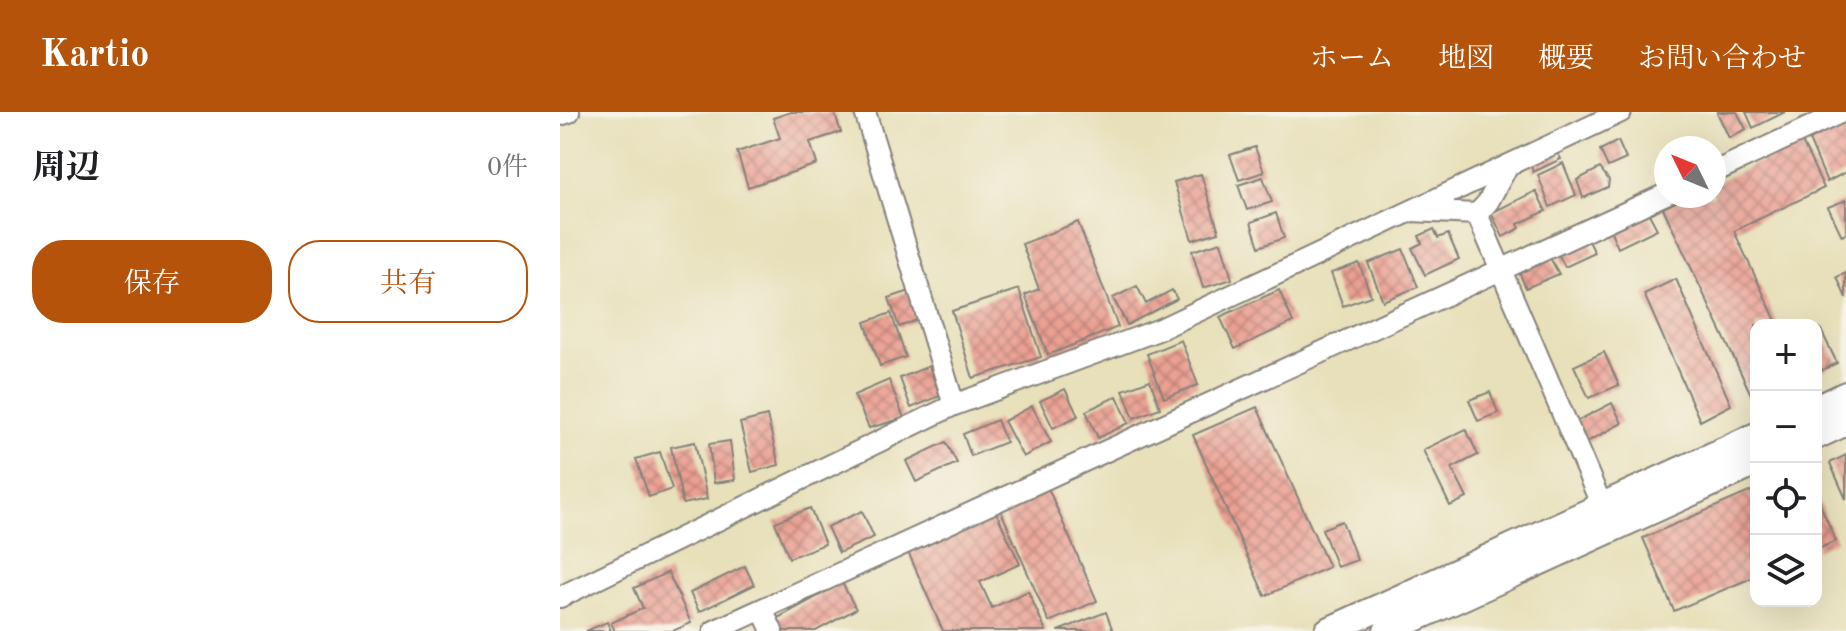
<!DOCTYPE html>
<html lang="ja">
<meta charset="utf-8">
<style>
:root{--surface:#fff;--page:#f6f6f6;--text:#202124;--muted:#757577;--line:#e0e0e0;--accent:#b45309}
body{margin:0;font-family:"Old Standard TT","Noto Serif JP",serif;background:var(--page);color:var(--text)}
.controls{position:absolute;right:24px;bottom:24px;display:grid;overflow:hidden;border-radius:16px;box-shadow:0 8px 32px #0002}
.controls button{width:72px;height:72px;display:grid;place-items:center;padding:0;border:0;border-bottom:2px solid var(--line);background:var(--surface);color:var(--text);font:40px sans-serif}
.compass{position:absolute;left:1094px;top:24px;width:72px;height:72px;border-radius:50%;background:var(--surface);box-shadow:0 8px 32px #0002;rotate:313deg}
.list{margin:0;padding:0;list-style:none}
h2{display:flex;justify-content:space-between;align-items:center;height:104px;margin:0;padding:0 32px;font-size:34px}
h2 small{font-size:26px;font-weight:400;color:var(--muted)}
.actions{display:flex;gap:16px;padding:24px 32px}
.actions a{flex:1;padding:18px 0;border:2px solid var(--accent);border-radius:32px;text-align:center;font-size:28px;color:var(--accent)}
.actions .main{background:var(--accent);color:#fff}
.icon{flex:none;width:44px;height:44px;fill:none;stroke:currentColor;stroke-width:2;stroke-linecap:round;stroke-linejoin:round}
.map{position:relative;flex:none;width:1286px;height:519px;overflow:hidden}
header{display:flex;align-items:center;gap:48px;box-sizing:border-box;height:112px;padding:0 40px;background:var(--accent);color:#fff}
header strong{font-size:38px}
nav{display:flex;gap:44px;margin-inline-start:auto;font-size:28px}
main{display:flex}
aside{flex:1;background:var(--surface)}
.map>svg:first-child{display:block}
.building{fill:url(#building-cross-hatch)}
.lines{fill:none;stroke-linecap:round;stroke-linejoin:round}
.minor-casing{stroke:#85817a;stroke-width:24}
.tertiary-casing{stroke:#85817a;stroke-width:30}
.minor{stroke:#fff;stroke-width:20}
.tertiary{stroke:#fff;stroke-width:26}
</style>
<header>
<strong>Kartio</strong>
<nav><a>ホーム</a><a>地図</a><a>概要</a><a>お問い合わせ</a></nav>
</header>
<main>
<aside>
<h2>周辺<small>0件</small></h2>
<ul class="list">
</ul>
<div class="actions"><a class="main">保存</a><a>共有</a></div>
</aside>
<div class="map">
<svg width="1286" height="519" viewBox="0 0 1286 519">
<defs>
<pattern id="building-cross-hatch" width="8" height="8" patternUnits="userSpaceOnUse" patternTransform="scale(2)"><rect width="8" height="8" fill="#eba093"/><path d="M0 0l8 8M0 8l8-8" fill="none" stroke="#be8279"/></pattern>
</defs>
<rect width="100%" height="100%" fill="#f7f3e8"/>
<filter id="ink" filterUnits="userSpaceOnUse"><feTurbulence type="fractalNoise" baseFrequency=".0125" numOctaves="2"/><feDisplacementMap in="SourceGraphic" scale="16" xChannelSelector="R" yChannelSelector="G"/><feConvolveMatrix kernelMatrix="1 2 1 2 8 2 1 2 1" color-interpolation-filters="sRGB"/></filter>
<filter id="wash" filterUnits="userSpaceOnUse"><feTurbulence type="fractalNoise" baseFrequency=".006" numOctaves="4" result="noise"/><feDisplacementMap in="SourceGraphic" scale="32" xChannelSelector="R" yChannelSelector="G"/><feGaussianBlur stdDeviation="1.8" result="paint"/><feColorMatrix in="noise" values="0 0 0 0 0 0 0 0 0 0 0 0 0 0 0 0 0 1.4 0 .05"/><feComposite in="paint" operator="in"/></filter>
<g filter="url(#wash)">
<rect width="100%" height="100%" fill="#e8e0ba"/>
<g id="blocks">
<path class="building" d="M231,0H274L281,20L250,30L257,52L188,75L177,40L220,26L213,6Z
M1157,0H1177L1186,17L1169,26Z
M1186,0H1225L1193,16Z
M1286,9V60L1267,70L1249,28Z
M1058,29L1066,47L1048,55L1040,38Z
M1242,30L1264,76L1174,119L1218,213H1196V293L1103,96L1129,84H1154V72Z
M695,35L704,60L679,68L670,43Z
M997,40L1001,47L973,60L971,54Z
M1003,51L1016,83L990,95L978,63Z
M1040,56L1049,68L1048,75L1023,86L1017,68Z
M641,62L659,120L632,128L614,70Z
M703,65L712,90L687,98L678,73Z
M976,79L986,99L958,112L960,116L943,125L931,101Z
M1286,88V122L1282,124L1268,95Z
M1087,98L1097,117L1058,136L1049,115Z
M716,101L724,126L699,135L691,110Z
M518,110L558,215L488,243L465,183L479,177L462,132Z
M874,117L878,126L888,122L899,147L865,163L852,136L862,131L859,124Z
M1027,125L1035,141L1005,155L996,138Z
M661,130L672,167L643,176L632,139Z
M843,137L858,175L823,189L808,151Z
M989,144L999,162L966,176L958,158Z
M799,151L811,184L783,194L771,161Z
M1286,161V186L1277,165Z
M1116,167L1171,293L1140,309L1084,182Z
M577,174L586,192L612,178L617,187L567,213L553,186Z
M459,177L481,245L413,266L392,199Z
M353,178L363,206L339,215L329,186Z
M719,178L733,210L675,237L660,205Z
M331,201L346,245L320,254L305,210Z
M1260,216L1277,251L1256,261V218Z
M621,228L638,273L604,286L587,242Z
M1044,240L1059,273L1029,286L1014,254Z
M369,254L380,284L351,296L340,266Z
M329,268L344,306L309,316L294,283Z
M590,268L600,296L574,306L563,278Z
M505,277L518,304L493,316L480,289Z
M930,280L938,301L918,309L909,288Z
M557,284L569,311L538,326L526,299Z
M1052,291L1062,311L1027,330L1017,309Z
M472,294L491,330L463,345L444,309Z
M697,295L769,455L705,484L633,323Z
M207,304L219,353L192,360L180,311Z
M437,308L446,330L411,344L403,322Z
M906,317L918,343L892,356L907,386L890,394L863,338Z
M170,329L175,368L154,371L149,332Z
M135,330L147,387L123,392L111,335Z
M386,330L397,351L356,370L346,349Z
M100,340L112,377L89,385L76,347Z
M1286,343V387L1270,351Z
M488,376L537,489L489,510L440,397Z
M1196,377V464L1114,499L1083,426Z
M1256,383L1276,429L1256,438Z
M250,396L265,432L229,446L215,410Z
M302,399L314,425L279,441L267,415Z
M436,400L460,452L420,470L432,496L468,479L486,519H383L348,440Z
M782,409L797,448L777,455L762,417Z
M185,454L194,473L139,500L130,481Z
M108,460L131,511L113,519H55L51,511L83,496L74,476Z
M282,471L296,497L256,519H223L216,507Z
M546,500L553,519H498Z
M47,510L51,519H26Z"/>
</g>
</g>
<g filter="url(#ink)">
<use href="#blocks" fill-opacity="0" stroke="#85817a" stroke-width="2"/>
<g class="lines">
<g class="minor-casing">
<path id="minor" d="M305,0L394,293
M0,3L9,0
M1154,60L1282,0
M851,99L917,102L928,90L948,53
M917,102L1042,394
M0,485L394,293L598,218L1061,0
M202,497L212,519
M154,519L1106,82"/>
</g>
<g class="tertiary-casing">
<path id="tertiary" d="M1256,297L1286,283
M1256,324L1286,310
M768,519L1196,324
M827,519L1196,351"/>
</g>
<use href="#minor" class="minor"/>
<use href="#tertiary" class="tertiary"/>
</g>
</g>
</svg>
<div class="controls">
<button>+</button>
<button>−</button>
<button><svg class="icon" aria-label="locate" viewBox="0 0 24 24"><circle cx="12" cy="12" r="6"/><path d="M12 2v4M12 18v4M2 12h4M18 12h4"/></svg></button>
<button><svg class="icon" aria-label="layers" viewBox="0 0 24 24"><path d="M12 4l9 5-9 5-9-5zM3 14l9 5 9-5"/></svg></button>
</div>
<svg class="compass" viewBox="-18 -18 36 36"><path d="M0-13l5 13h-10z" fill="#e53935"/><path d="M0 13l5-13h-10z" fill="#757577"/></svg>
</div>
</main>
